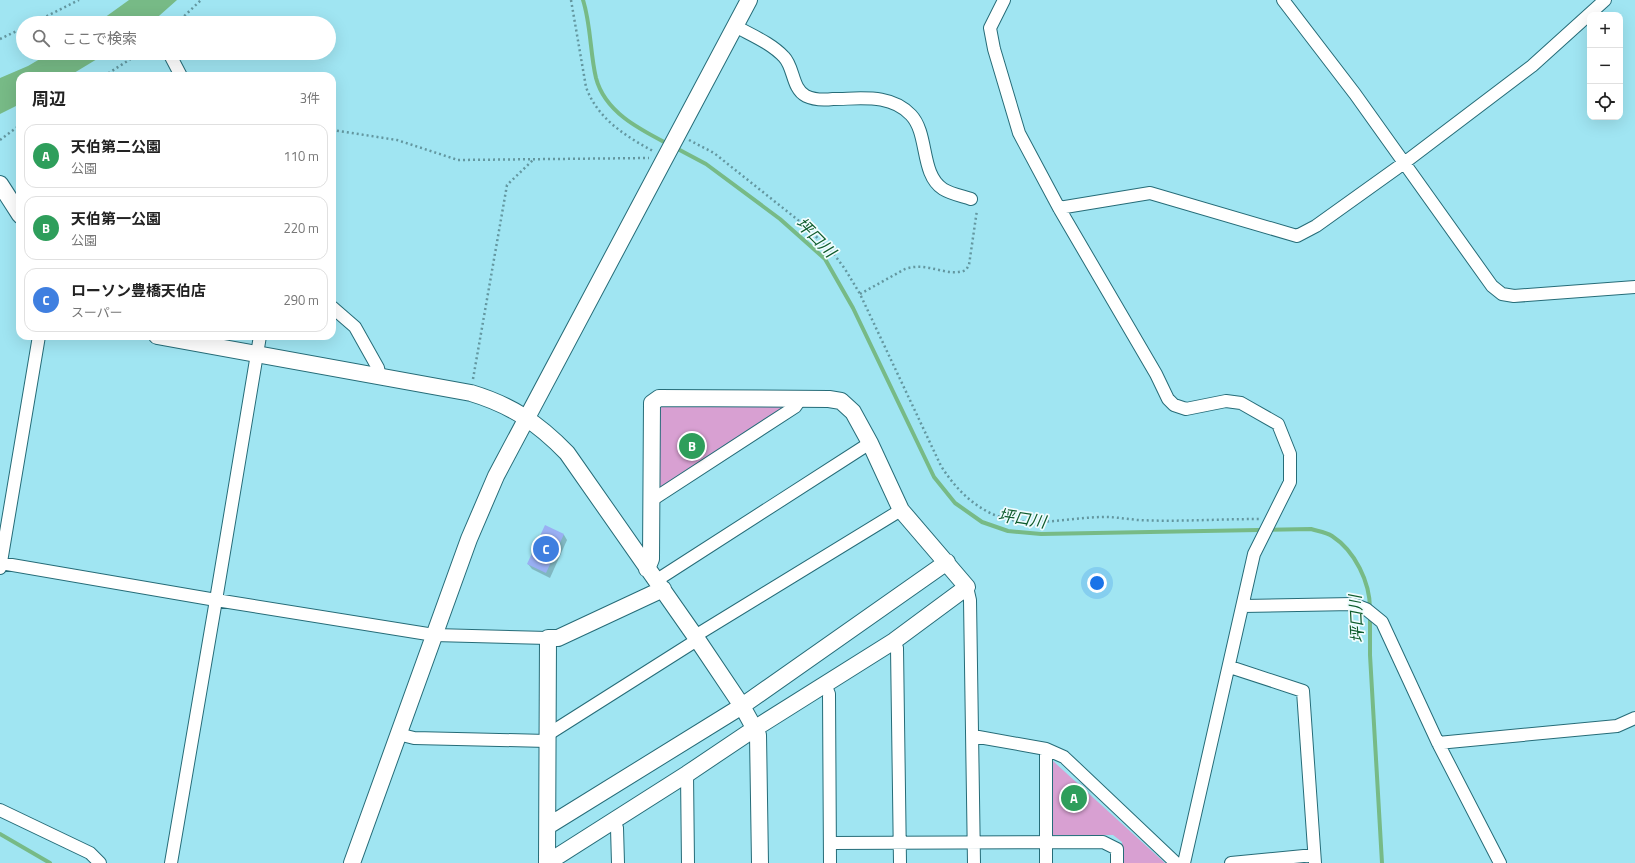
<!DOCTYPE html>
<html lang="ja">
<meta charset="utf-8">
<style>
:root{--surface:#fff;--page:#f2f2f2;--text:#222;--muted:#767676;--line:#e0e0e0;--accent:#0b8043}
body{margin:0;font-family:"Titillium Web","Noto Sans JP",sans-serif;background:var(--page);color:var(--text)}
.controls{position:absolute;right:12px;top:12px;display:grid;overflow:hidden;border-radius:8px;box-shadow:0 4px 16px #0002}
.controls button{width:36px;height:36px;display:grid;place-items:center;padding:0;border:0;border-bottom:1px solid var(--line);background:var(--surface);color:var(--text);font:20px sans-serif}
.you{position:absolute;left:1097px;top:583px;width:14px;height:14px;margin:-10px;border:3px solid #fff;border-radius:50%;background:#1a73e8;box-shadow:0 0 0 6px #1a73e833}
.badge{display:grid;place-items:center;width:26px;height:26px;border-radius:50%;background:var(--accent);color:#fff;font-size:13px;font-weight:700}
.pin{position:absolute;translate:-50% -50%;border:2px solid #fff;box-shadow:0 1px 4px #0006}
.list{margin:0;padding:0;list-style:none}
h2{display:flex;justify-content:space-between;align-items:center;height:52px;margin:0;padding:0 16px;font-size:17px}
h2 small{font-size:13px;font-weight:400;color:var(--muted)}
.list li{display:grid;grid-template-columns:26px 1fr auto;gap:12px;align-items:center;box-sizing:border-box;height:64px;margin:0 8px 8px;padding:0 8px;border:1px solid var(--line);border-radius:12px}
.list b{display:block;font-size:15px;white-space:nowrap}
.list p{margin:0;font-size:13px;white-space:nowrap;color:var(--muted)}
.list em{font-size:13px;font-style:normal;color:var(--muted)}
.icon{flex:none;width:22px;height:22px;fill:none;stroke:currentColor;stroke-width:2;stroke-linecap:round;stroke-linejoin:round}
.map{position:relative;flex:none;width:1635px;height:863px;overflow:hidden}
.search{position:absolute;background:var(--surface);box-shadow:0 4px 16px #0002;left:16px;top:16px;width:320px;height:44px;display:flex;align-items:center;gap:10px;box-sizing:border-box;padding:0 14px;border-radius:22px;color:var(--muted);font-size:15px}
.panel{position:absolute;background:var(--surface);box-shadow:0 4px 16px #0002;left:16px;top:72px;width:320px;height:268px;border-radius:12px}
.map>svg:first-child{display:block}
.green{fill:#d8a0d2}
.water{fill:#77ba86}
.shadow{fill:#0003}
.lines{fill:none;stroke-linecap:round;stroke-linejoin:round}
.stream{stroke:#77ba86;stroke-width:4}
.building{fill:#99aff3}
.minor-casing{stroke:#266c78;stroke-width:14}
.tertiary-casing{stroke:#266c78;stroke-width:18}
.path{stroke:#6397a0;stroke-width:2.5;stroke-dasharray:2 3;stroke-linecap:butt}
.minor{stroke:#fff;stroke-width:12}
.tertiary{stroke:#fff;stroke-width:16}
.labels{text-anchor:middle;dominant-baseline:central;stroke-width:3.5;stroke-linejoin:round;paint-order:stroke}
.water-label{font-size:16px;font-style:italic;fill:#0e5b2b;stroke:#effcfe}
</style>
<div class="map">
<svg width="1635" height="863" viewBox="0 0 1635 863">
<rect width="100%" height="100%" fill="#a0e5f2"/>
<path class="green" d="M660,405H787L660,488Z
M1053,761L1165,863H1123L1122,842L1113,835H1053Z"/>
<path class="water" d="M129,0H177L151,23H97Z
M50,53H107L69,76H20V104L0,114V78L28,66Z"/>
<path class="shadow" d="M546,527L564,535L567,540L550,578L532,569L528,564Z"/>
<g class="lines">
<path class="stream" d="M583,0C591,25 590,53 596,78C605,112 639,129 668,144
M674,147L706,164L780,219L825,259L853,308L934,477L955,503L982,522L1008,531L1041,534L1311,529C1317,531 1326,532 1332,536C1355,551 1370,582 1370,609
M1370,616V655L1382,863
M0,834L50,863"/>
</g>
<path class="building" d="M545,525L564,534L546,573L527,564Z"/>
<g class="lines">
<g class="minor-casing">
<path id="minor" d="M1004,0L990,28L994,49L1019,133L1059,208L1156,374L1168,399L1174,405L1186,409L1226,401L1241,403L1278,424L1290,454V482L1254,554L1184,863
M1283,0L1355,94L1492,286L1502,294L1514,296L1635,287
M735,26C751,35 771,43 784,57C794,67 792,89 806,96C814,100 824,100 833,99C860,99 890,93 911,115C929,134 920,174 943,189C951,194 962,196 971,199
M169,53L181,76
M1059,208L1150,193L1297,236L1316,226L1404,163L1532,66L1605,0
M332,307L355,327L378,368L380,377
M260,336L216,600L434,635L548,638
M652,500L795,407L802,397
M0,563L216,600L171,863
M0,568L39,336
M657,580L870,443
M967,587L970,600L974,863
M1243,606L1353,604L1366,609L1382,622L1438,743L1500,863
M695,636L901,510
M894,641L897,648L900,863
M1230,667L1303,691L1315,863
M825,684L829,694L830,863
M398,734L414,738L547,741
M547,735L697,640
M973,736L1046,749L1064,757L1176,863
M1438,743L1617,726L1635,718
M1046,749V863
M687,774L688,863
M0,810L90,853L100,863
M614,820L617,828L618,863
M830,843L1103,842L1117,849V863
M1231,863L1314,855"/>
</g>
<g class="tertiary-casing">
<path id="tertiary" d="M0,184L20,215
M157,336L471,393C511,405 538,423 567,453L695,636L742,706L758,735L760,863
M548,826L742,706L947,562
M352,863L469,539L496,476L749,0
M547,863L687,774L754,729L894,641L967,587L901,510L870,443L853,412L841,401L829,399L659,398L652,403L651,559L647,569
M547,863L548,638H558L663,589"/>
</g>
<path class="path" d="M571,0L586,87C597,118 625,136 653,151
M33,23L79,0
M177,23L201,0
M0,39L23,28
M104,76L140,53
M332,130L397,140L458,160L649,158
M0,140L20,125
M689,140L714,153L803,224L833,253L845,269L860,294L941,466C955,488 974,508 1000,517C1034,528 1070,517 1105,517C1116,517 1127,519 1138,520C1178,522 1219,519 1259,519
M860,294L905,269C927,261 948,278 966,270L969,265L977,210
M473,379L507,185L533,160"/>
<use href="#minor" class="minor"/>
<use href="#tertiary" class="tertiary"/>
</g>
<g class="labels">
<g class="water-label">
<text transform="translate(816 237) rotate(45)">坪口川</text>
<text transform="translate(1022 518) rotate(9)">坪口川</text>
<text transform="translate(1356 619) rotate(-93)">坪口川</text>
</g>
</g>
</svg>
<div class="controls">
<button>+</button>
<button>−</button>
<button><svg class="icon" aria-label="locate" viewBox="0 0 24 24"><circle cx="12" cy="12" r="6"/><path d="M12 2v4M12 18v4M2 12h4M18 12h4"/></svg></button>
</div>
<div class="you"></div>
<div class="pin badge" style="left:1074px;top:798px;background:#2e9e5b">A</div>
<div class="pin badge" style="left:692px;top:446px;background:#2e9e5b">B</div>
<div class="pin badge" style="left:546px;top:549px;background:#3f7fe0">C</div>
<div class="search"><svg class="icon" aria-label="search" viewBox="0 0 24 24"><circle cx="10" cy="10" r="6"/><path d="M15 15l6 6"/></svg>ここで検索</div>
<section class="panel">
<h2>周辺<small>3件</small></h2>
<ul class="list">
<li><span class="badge" style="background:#2e9e5b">A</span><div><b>天伯第二公園</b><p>公園</p></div><em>110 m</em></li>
<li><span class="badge" style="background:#2e9e5b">B</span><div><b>天伯第一公園</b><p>公園</p></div><em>220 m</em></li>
<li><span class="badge" style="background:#3f7fe0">C</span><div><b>ローソン豊橋天伯店</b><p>スーパー</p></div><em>290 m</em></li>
</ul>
</section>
</div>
